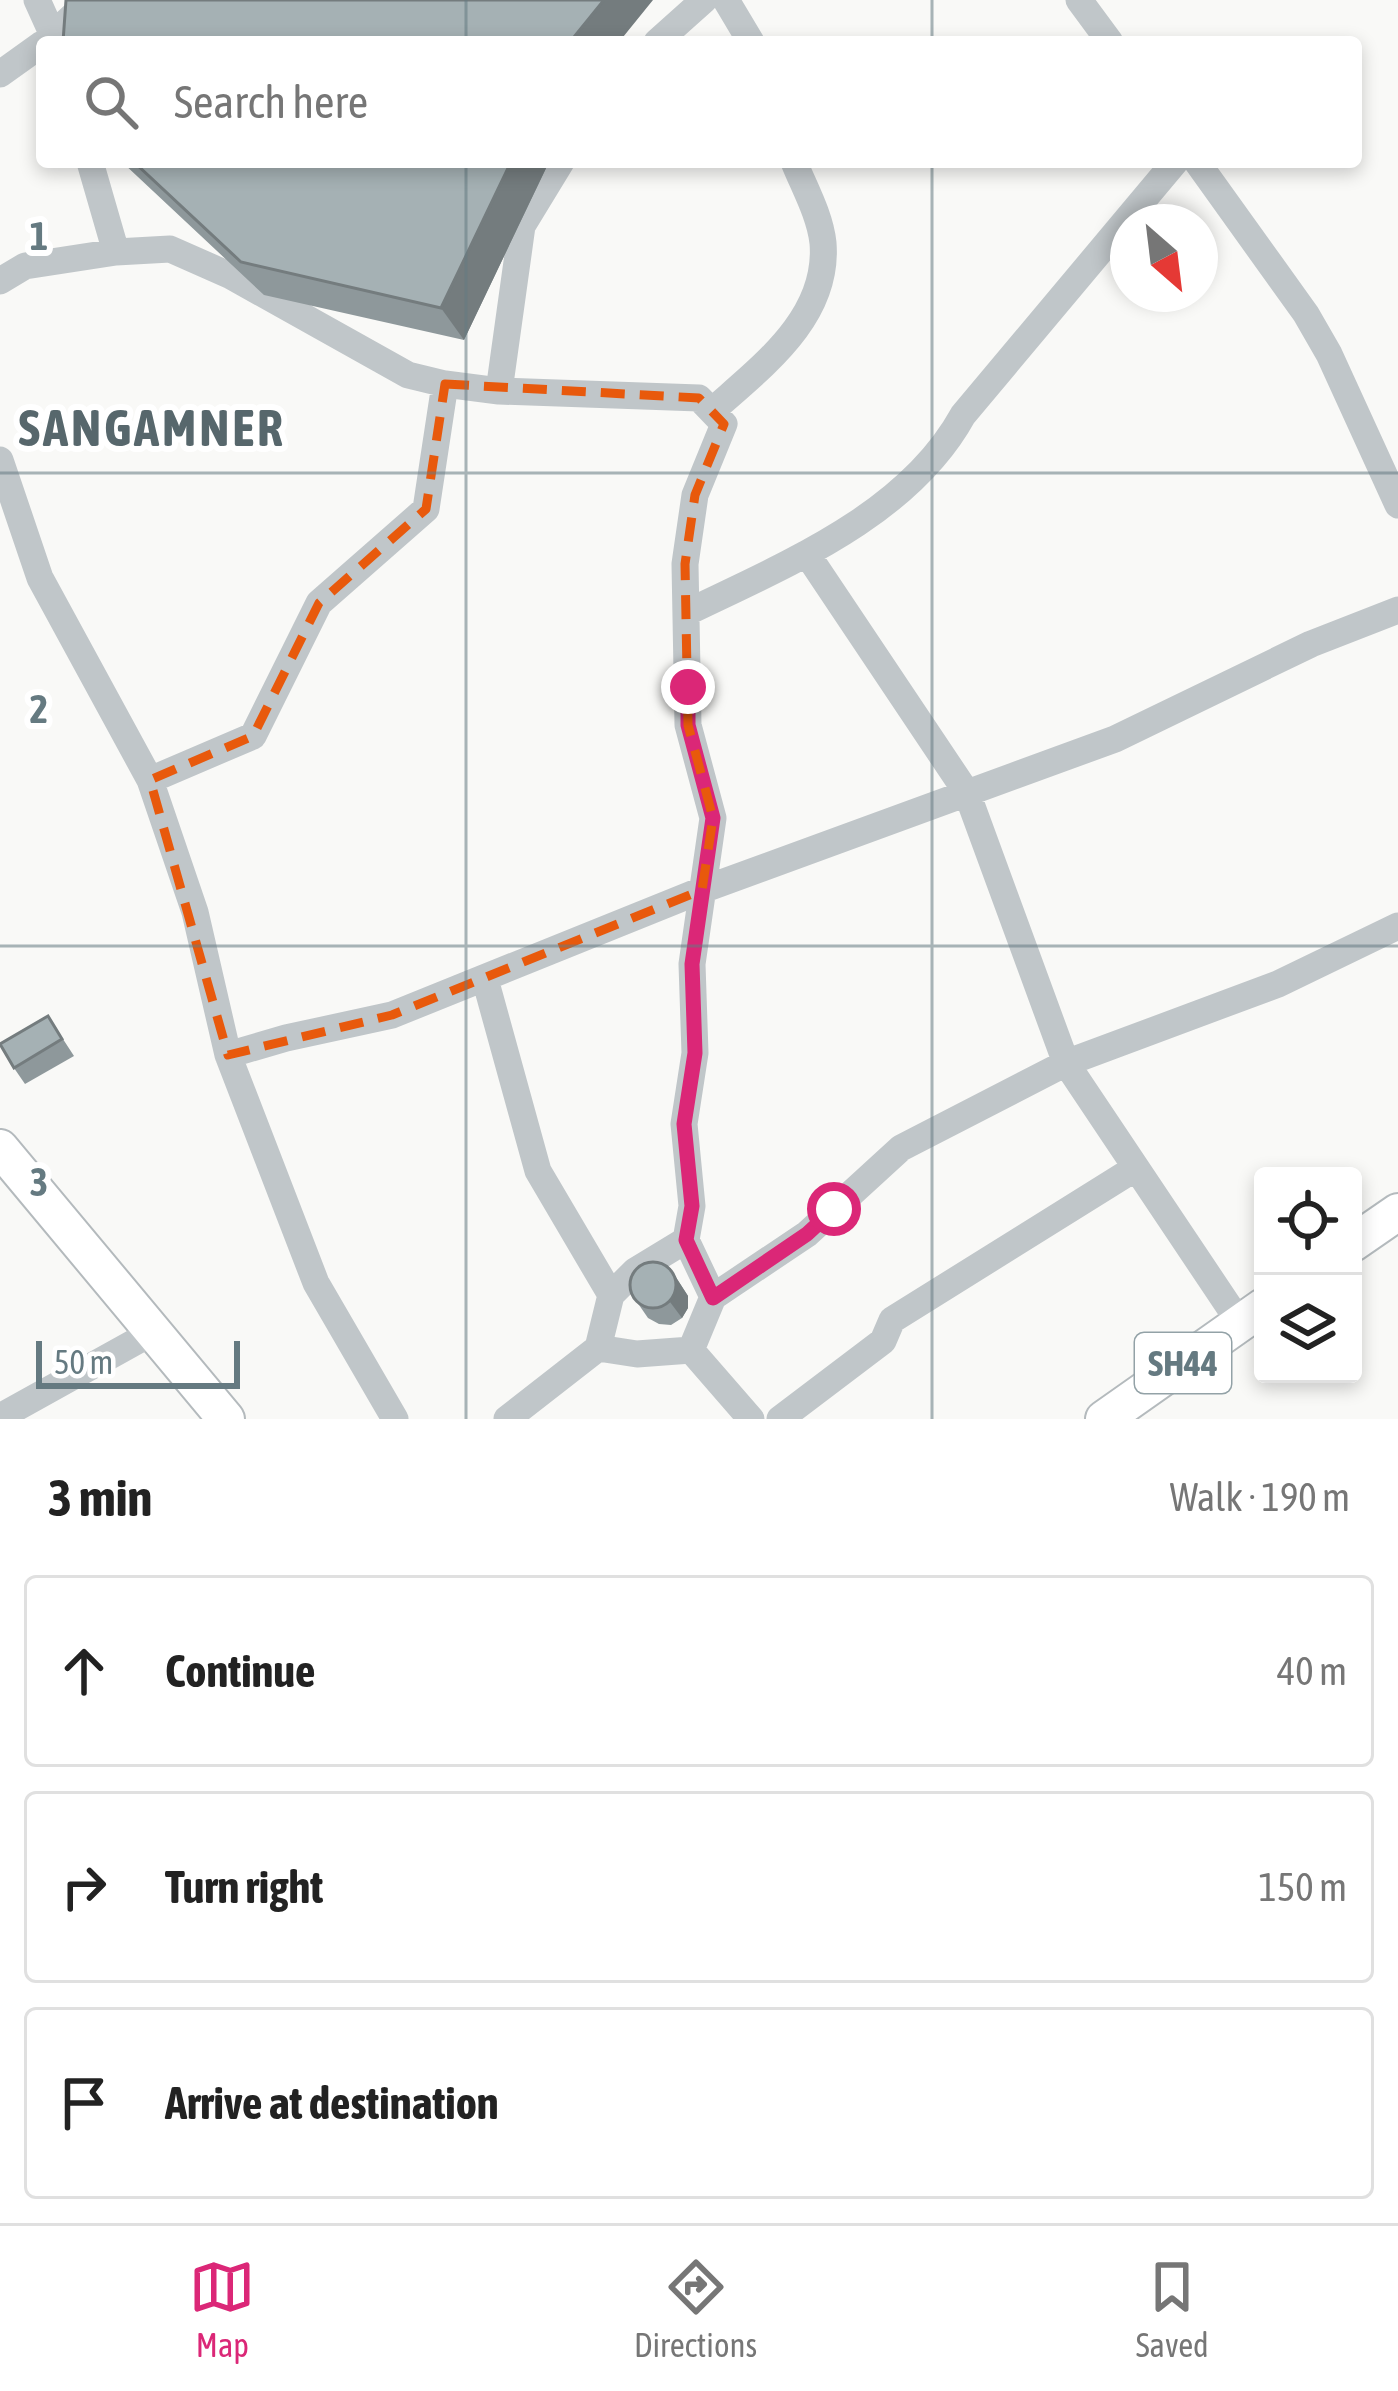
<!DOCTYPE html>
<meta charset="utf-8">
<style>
:root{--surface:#fff;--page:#f6f6f6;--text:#222;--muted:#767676;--line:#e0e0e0;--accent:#db2777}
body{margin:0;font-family:"Asap Condensed",sans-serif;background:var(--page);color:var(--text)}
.controls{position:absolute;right:36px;bottom:36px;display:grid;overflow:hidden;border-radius:12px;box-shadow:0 6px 18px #0003}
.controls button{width:108px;height:108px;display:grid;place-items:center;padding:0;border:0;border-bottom:3px solid var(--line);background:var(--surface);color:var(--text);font:60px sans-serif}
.compass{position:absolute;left:1110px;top:204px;width:108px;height:108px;border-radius:50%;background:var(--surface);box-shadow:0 6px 18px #0003;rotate:152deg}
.scale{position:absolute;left:36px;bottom:30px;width:204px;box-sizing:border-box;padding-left:12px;border:6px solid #657a81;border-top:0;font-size:33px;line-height:42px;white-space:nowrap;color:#657a81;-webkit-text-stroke:9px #fff;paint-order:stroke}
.stop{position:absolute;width:36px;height:36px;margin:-27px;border:9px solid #db2777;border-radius:50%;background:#fff}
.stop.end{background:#db2777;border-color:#fff;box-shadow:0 3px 12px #0008}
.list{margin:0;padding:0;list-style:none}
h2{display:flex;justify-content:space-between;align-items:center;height:156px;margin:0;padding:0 48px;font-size:51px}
h2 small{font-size:39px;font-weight:400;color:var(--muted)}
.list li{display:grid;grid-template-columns:78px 1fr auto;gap:36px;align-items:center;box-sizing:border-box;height:192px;margin:0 24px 24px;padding:0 24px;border:3px solid var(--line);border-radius:12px}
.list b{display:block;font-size:45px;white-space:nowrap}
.list em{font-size:39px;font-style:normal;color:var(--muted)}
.icon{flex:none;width:66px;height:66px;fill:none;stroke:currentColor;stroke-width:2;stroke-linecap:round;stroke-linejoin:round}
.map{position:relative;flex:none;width:1398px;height:1419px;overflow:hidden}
.search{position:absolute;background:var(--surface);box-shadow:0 6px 18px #0003;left:36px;right:36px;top:36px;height:132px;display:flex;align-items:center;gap:30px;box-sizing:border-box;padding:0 42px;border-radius:12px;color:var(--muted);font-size:45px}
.sheet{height:804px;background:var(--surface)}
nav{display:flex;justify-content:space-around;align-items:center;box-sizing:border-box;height:168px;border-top:3px solid var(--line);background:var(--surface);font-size:33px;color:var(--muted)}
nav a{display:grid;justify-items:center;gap:6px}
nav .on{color:var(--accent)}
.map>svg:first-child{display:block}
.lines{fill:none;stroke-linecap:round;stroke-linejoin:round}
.major-casing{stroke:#b4babd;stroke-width:40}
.minor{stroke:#c0c6c9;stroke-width:27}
.major{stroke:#fff;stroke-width:36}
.wall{fill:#8e989b}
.shaded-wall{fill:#747c7e}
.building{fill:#a5b1b4;stroke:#747c7e;stroke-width:3}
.route{stroke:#db2777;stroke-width:15}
.marked{fill:none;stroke:#e8590c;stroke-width:9;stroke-dasharray:24 15;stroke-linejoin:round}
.grid{fill:none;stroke:#657a81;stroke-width:3;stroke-opacity:0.55}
.labels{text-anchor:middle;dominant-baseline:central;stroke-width:12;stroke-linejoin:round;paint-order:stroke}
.shield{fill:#fff;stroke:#93a2a7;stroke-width:3}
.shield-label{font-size:36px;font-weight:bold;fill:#657a81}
.district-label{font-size:51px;font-weight:bold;letter-spacing:3px;fill:#57676c;stroke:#fff}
.grid-label{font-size:39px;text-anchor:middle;font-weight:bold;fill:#657a81;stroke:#fff;stroke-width:12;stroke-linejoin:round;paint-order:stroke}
</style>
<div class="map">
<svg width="1398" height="1419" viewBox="0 0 1398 1419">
<rect width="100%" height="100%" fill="#f9f9f7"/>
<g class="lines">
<g class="major-casing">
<path id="major" d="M0,1148L226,1419
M1353,1243L1398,1212
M1104,1419L1263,1307"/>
</g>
<path class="minor" d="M37,0L56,42
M726,0L751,42
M1079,0L1110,42
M45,42L90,0
M657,42L704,0
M0,74L42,44
M90,162L116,252
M1197,162L1306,314L1329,354L1398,505
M0,281L25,266L116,252L170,249L231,276L408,375L445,384L499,391L699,398L724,424L695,495L685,564L688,725L713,818L692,964L695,1053L684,1124L692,1206L686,1240L635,1271L611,1295L598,1348L507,1419
M499,391L522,226L561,162
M712,411C761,367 829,318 823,243C820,215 804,187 794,162
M0,460L40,578L150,780L195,912L228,1055
M807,554L967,793L1066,1063L1240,1323
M688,612C787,564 908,515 963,415L1175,162
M150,780L253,736L319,603L426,509L445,384
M485,979L538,1171L611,1295
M686,1240L713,1297L691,1350
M713,1297L807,1234L901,1148L1066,1063L1278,984L1398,926
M598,1348L637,1354L691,1350L751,1419
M0,1417L153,1332
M395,1419L316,1283L228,1055L286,1038L392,1015L702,890L1115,739L1311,644L1398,610
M780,1419L883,1341L892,1320L1134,1169"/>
<use href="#major" class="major"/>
</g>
<path class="wall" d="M122,162H549L464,340L264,295Z
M48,1016L74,1056L25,1084L14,1068Z
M670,1268L688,1296V1308L682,1318L671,1325L659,1324L648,1318L637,1302Z"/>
<path class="shaded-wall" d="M604,0H653L619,42H570Z
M511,162H549L464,340L441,308Z
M670,1268L688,1296V1308L682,1318L670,1302Z"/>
<path class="building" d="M66,0H604L570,42H63Z
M134,162H511L441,308L241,262Z
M48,1016L62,1039L14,1068L0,1044Z
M630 1285a23 23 0 1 1 46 0a23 23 0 1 1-46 0Z"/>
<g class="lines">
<path class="route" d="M688,687V725L713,818L692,964L695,1053L684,1124L692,1206L686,1240L713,1298L807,1234L834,1209"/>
</g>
<path class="marked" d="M445,384L699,398L724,424L695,495L685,564L688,725L713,818L702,890L392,1015L228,1055L150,780L253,736L319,603L426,509Z"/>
<path class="grid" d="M466,0V42M932,0V42M466,162V1419M932,162V1419M0,473H1398M0,946H1398"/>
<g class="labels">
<rect class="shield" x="1135" y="1333" width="96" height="60" rx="9"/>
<g class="shield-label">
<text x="1183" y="1363">SH44</text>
</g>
<g class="district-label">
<text x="152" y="427">SANGAMNER</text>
</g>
</g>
<g class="grid-label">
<text x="39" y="250">1</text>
<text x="39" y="723">2</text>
<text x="39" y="1196">3</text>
</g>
</svg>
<div class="controls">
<button><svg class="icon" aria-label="locate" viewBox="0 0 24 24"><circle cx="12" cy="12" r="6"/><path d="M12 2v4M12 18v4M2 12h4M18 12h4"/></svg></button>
<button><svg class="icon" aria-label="layers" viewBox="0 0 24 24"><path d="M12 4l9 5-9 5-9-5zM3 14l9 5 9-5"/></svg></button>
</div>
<svg class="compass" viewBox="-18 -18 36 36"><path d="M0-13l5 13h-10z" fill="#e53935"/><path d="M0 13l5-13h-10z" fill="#767676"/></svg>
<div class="scale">50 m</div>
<div class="stop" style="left:834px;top:1209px"></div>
<div class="stop end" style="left:688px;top:687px"></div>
<div class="search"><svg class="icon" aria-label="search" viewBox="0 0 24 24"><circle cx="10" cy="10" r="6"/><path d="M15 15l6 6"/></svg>Search here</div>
</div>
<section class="sheet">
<h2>3 min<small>Walk · 190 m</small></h2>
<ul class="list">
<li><svg class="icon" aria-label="ahead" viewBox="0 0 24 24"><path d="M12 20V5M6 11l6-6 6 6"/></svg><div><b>Continue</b></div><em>40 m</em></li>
<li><svg class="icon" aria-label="right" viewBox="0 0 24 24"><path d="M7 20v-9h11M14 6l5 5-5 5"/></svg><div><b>Turn right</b></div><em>150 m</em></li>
<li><svg class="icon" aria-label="arrive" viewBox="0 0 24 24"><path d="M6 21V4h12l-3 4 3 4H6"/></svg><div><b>Arrive at destination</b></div></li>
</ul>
</section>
<nav>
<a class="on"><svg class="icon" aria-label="map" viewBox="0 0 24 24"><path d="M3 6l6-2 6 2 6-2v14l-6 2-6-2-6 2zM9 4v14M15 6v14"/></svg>Map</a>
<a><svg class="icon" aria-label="directions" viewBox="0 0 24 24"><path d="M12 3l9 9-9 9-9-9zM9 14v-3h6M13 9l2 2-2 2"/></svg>Directions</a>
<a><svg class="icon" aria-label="saved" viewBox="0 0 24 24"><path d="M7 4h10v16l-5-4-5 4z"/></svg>Saved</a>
</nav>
